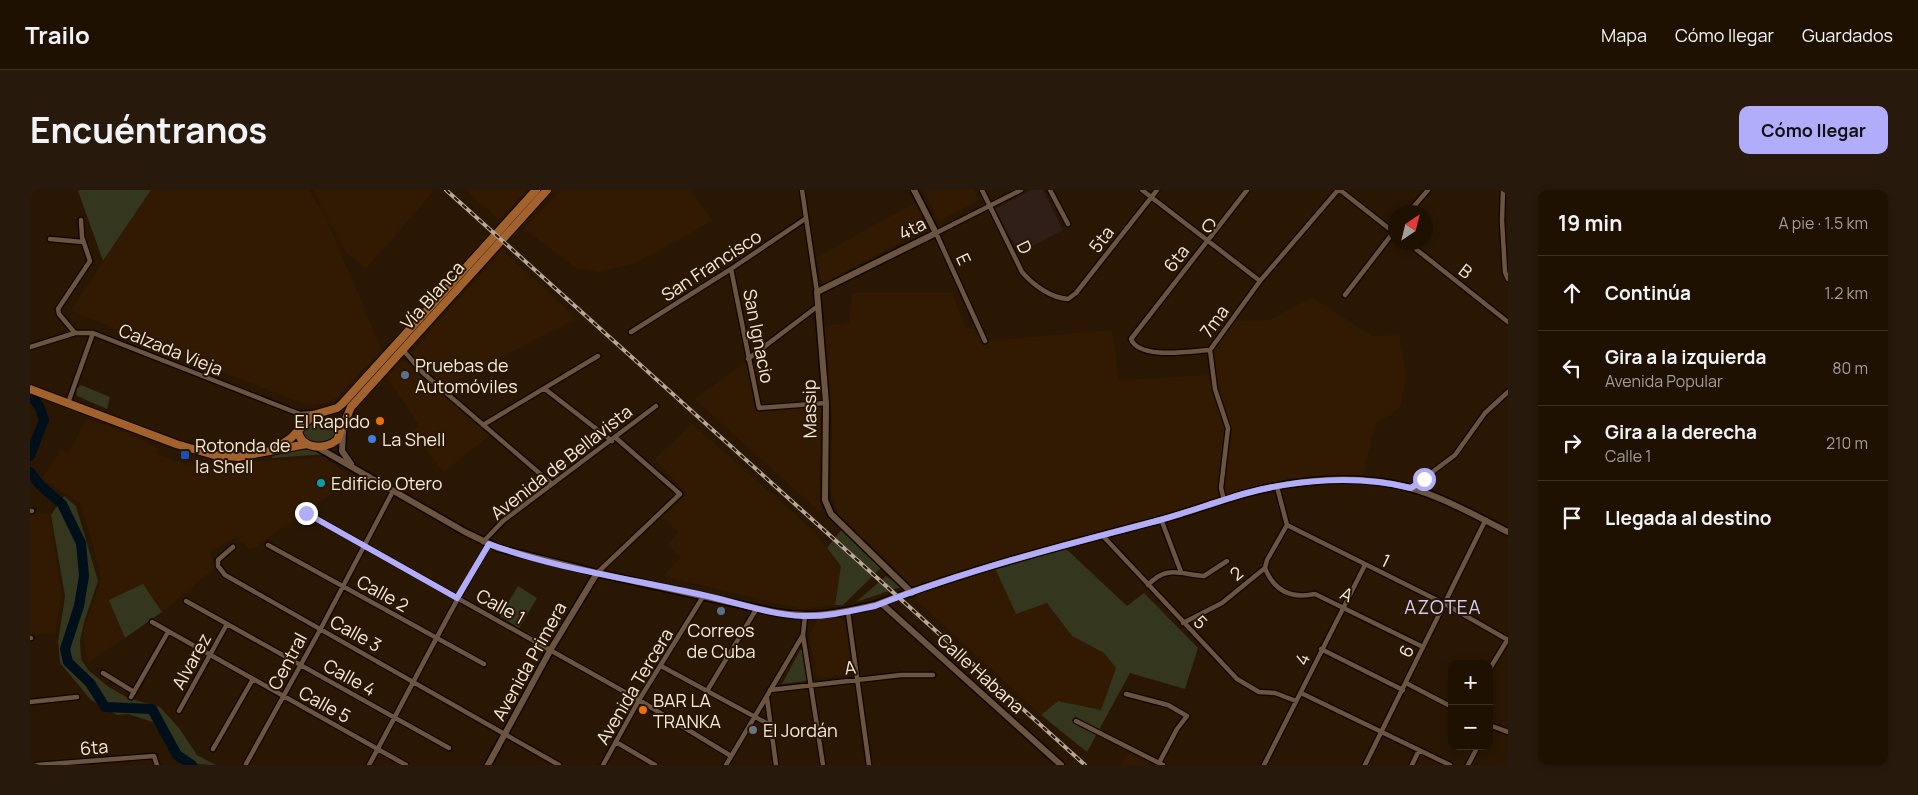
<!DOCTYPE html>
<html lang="es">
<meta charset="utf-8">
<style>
:root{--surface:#1f1102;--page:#271a0c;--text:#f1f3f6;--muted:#a19d99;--line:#3c3124;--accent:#b1adfa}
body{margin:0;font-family:Manrope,sans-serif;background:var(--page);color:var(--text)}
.controls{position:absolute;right:15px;bottom:15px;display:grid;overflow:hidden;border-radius:10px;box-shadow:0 2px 8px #0003}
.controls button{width:45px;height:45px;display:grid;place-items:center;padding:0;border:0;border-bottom:1px solid var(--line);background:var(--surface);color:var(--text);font:25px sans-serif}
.compass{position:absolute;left:1358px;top:15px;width:45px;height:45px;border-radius:50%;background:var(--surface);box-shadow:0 2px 8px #0003;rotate:35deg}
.stop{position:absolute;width:15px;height:15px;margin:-11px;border:4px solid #b1adfa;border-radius:50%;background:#fff}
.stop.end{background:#b1adfa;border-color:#fff;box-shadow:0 1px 5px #0008}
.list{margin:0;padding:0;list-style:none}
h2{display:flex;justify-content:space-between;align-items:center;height:65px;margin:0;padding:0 20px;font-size:21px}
h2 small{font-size:16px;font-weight:400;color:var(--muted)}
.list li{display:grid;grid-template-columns:32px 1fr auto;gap:15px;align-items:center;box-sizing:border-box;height:75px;padding:0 20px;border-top:1px solid var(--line)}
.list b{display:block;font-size:19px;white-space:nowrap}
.list p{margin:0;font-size:16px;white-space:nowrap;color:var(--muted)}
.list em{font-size:16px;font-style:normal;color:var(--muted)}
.icon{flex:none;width:28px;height:28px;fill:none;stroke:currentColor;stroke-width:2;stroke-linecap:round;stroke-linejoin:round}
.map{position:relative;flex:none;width:1478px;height:575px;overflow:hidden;border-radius:10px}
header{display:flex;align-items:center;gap:30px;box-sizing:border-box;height:70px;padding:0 25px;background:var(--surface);border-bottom:1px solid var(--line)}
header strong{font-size:24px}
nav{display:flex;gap:28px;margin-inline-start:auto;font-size:18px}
.intro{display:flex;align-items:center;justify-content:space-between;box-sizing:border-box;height:120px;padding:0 30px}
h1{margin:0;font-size:35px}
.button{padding:12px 22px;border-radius:10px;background:var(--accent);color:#111;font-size:18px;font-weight:700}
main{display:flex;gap:30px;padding:0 30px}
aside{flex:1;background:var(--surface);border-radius:10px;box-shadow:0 2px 8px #0003}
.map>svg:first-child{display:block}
.commercial{fill:#301e18}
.built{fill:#311a01}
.green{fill:#34361d}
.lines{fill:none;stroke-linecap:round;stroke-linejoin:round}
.river{stroke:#000f19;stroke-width:10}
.street-casing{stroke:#110300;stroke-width:7}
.secondary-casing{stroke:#110300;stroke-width:9}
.primary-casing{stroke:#110300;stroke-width:10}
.street{stroke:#6b5540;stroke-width:4.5}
.secondary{stroke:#6b5540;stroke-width:6}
.primary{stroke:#a2622d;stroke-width:8}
.rail-casing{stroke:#b7a89a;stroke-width:4}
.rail{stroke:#291703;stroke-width:2;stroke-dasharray:5.5;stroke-linecap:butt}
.route{stroke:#b1adfa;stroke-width:6}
.service-dot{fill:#5c6f8a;stroke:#291703;stroke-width:2}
.food-dot{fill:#e8710a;stroke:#291703;stroke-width:2}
.shop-dot{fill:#3f7fe0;stroke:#291703;stroke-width:2}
.transit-dot{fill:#1a4fb4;stroke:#291703;stroke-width:2}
.culture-dot{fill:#0f9aa8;stroke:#291703;stroke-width:2}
.worship-dot{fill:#6b7280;stroke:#291703;stroke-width:2}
.labels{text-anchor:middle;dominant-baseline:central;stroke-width:4;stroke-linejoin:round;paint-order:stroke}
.street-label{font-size:18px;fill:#f6e9dd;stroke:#291703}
.poi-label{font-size:18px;fill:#f6e9dd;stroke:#291703;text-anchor:start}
.neighbourhood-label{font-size:19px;letter-spacing:1px;fill:#cfcefa;stroke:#291703}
</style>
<header>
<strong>Trailo</strong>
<nav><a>Mapa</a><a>Cómo llegar</a><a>Guardados</a></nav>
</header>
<div class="intro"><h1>Encuéntranos</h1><a class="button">Cómo llegar</a></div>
<main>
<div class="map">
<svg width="1478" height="575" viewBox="0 0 1478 575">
<rect width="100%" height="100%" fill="#291703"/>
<path class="commercial" d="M1001,0H1013L1033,40L989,63L965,19Z"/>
<path class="built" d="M121,0H279L294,24L352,160L307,208L296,213L278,215L149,166L41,120Z
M283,0H400L403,2L336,79L317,63Z
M436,0H497L469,30Z
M531,0H661L682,31L606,73L568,82L546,78L494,39Z
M894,0H944L949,10L909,31Z
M886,12L899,37L792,95L787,67Z
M472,60L541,123L544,130L414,197L381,163Z
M822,103H922L936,138L949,139L955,151L1082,140L1089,190L1179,185L1180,160L1200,131L1239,130L1282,107L1342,146L1369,145L1376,187L1370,218L1345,234L1332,291L1271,293L1247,297L1033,356L972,378H966L1017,413L1042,446L1074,463L1087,478L1071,520L1028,511L1011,525L882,406L880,393L808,324L801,302L802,232L793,136L819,133Z
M373,170L452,235L460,245L414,282L381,242L389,235L357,187Z
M716,172L726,220L792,217L791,323L664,209Z
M56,229L100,243L128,259L126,264L157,275L295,267L323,289L221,360L206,347L180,362L185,378L132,422L58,473L53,442L71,390L63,355L50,313L12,289L31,259L39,263Z
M662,234L781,338L811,376L805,415L771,419L632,386L650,368L638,355L648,342L632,327L657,304L624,269Z
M19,323L32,405L25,443L0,445V324Z
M803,425L815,431L822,481L820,485L787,488L779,445L788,429Z
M1099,563L1119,573L1120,575H1090Z"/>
<path class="green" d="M49,0H121L73,71L48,1Z
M51,195L80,207L77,219L47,206L46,199Z
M296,227L304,228L310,234L303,249L289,253L276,250L273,241C279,232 287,229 296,227Z
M275,257L297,264L241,268L249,261Z
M34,306L46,316L68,391L55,429L50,450L51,469L58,480L79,497L98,508L130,517L149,538L167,565L186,575C148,575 143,564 126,533L98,524L87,525L61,510L30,473L28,452L35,406L21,325Z
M812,339L851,378L813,415H805L811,376L797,358Z
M1033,356L1097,416L1114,403L1168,458L1155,499L1100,483L1057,562L1011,525L1028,511L1071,520L1086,478L1074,463L1042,446L1017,413L986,424L965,378H972Z
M856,386L871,397L826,412Z
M113,394L132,422L95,448L79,410Z
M488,396L507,408L489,438L470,426Z
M770,460H773L778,491L752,494Z"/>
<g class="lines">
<path class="river" d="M0,204L10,218L14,230L0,266
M0,282L10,295L32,314L51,353L54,386L49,416L35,459L38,472L60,493L75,517L122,519L147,565L162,575"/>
<g class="street-casing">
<path id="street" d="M772,0L787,102
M952,0L992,82C1003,95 1021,108 1038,109L1046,103L1127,0
M1020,0L1038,34
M1112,0L1230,91
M1310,0L1366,44
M1473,0L1472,31L1475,82L1478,89
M1379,22L1398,0
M20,49L53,52
M1377,52L1478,132
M701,79L729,218L796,213
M1315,105L1366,39
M601,142L701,79L775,29
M45,143L29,124L28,119L60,71L52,47L51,30
M955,151L906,43L991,0
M0,157L45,143H63L262,221L270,224L284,223
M373,160L393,183L522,294
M1180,160C1161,161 1109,170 1101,149L1217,0
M718,169L788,116
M515,199L582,251
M38,213L63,143
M453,235L568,166
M1247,297L1257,335L1415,414L1478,450
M1381,298L1425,265L1455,223L1478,202
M1194,310L1191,298L1198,238L1185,199L1180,160L1230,91L1308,0
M0,321H2
M276,323L609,510L701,566
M1131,329L1151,382
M1072,345L1207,489L1229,502L1245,503L1266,511
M453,352L473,331L626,216
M238,355L454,474
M203,357L188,370V376L195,385L529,575
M1235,378C1244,401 1261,409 1285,404L1393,457
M567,383L650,304L586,248
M1118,395C1137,375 1149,384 1174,386L1197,371
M156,411L419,558
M818,422L839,575
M122,432L376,575
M1153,433L1192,413L1235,378L1237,370L1257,335
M773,445L793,575
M0,448H1
M1291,459L1373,500
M631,476L740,535
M1459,480L1478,449
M73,483L104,502
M1376,493L1422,517
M740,500L871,485H903
M677,501L727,418
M1271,503L1420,575
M1096,504L1138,515L1157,526L1147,539L1129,573
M101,507L138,442
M737,508L746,575
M0,512L47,507
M149,521L197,434
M1046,531L1133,575
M1459,535L1478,542
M586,552L625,575
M183,559L223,489
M216,574L290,440L363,301
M7,575L124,566L127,575
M339,575C379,502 416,426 459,354
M573,575L609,510L674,405
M696,575L773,445L775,426
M1234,575L1335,375
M1335,575L1455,331
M1382,575L1389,560
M1438,575L1448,556"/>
</g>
<g class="secondary-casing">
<path id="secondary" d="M313,242L312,261L321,274
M287,257L435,342L468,358L567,383L744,422C779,429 811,423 845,415C938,380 1034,355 1130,330C1160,322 1188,311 1217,303C1263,291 1316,285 1363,294C1403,301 1442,324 1478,342
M882,403L801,324L795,310L796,213L787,102L906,43L884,0
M851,413L1031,575
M458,575L521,459L567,383"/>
</g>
<g class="primary-casing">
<path id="primary" d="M0,199L146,254L184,265L208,267L277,254
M268,240C270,260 295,260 307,250L321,217L517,0
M243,260L261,248L283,225L307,218L312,214L506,0"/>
</g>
<use href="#street" class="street"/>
<use href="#secondary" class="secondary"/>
<use href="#primary" class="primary"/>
<g class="rail-casing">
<path id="rail" d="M416,0L1055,575"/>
</g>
<use href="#rail" class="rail"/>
</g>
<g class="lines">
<path class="route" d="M276,323L427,408L459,354C527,379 602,389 673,405C706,412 740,425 773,426C797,427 821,421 845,416C937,380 1034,355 1130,330C1159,322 1188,311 1217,303C1269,289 1329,285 1381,298L1394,289"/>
</g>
<g class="service-dot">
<circle cx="375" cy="185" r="5"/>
<circle cx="691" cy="421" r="5"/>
</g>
<g class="food-dot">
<circle cx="350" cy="231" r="5"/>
<circle cx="613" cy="520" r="5"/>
</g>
<circle class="shop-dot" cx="342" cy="249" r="5"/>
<rect class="transit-dot" x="150" y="260" width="10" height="10" rx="2.5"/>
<circle class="culture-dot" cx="291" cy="293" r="5"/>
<circle class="worship-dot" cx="723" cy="540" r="5"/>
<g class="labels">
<g class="street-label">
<text transform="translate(1179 35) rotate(37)">C</text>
<text transform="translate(882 38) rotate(-26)">4ta</text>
<text transform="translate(1071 49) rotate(-52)">5ta</text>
<text transform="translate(995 57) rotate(64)">D</text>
<text transform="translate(1146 68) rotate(-52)">6ta</text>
<text transform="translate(934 69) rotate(65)">E</text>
<text transform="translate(681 75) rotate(-33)">San Francisco</text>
<text transform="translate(1436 81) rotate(38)">B</text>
<text transform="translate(402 105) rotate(-48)">Vía Blanca</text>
<text transform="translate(1184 131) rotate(-54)">7ma</text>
<text transform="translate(729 146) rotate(79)">San Ignacio</text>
<text transform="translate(141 159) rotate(22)">Calzada Vieja</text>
<text transform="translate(779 219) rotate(-91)">Massip</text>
<text transform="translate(531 272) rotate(-38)">Avenida de Bellavista</text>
<text transform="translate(1356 370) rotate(26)">1</text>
<text transform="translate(1206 383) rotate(-39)">2</text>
<text transform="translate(353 403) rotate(29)">Calle 2</text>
<text transform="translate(1317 404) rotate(26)">A</text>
<text transform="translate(471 416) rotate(29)">Calle 1</text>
<text transform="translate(1171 432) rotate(46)">5</text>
<text transform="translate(326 443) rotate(29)">Calle 3</text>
<text transform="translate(1376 461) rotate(-64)">6</text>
<text transform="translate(1272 469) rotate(-65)">4</text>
<text transform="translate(161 471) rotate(-61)">Alvarez</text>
<text transform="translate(257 471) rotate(-62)">Central</text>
<text transform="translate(499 471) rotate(-61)">Avenida Primera</text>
<text transform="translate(820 477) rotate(-7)">A</text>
<text transform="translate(951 483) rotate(42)">Calle Habana</text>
<text transform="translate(320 487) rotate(29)">Calle 4</text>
<text transform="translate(604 496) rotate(-59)">Avenida Tercera</text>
<text transform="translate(295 514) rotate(29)">Calle 5</text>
<text transform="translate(64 557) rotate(-5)">6ta</text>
</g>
<g class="poi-label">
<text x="385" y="175">Pruebas de<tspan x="385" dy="21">Automóviles</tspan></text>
<text x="340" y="231" text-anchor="end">El Rapido</text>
<text x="352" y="249">La Shell</text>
<text x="165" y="255">Rotonda de<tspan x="165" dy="21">la Shell</tspan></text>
<text x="301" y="293">Edificio Otero</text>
<text x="691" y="440" text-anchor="middle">Correos<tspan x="691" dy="21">de Cuba</tspan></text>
<text x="623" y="510">BAR LA<tspan x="623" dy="21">TRANKA</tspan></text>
<text x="733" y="540">El Jordán</text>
</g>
<g class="neighbourhood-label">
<text x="1413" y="417">AZOTEA</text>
</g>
</g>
</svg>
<div class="controls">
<button>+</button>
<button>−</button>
</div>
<svg class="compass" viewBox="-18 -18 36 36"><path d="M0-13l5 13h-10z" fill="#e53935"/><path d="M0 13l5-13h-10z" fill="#a19d99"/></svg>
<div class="stop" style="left:1394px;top:289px"></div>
<div class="stop end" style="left:276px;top:323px"></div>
</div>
<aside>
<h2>19 min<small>A pie · 1.5 km</small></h2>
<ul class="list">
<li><svg class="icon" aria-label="ahead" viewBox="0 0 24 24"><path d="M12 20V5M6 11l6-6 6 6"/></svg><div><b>Continúa</b></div><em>1.2 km</em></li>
<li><svg class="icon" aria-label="left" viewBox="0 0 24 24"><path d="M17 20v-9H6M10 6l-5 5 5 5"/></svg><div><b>Gira a la izquierda</b><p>Avenida Popular</p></div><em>80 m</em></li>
<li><svg class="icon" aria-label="right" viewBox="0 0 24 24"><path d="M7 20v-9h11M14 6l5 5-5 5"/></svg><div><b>Gira a la derecha</b><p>Calle 1</p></div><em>210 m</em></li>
<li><svg class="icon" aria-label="arrive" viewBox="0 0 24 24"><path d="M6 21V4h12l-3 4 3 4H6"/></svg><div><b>Llegada al destino</b></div></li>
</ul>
</aside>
</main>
